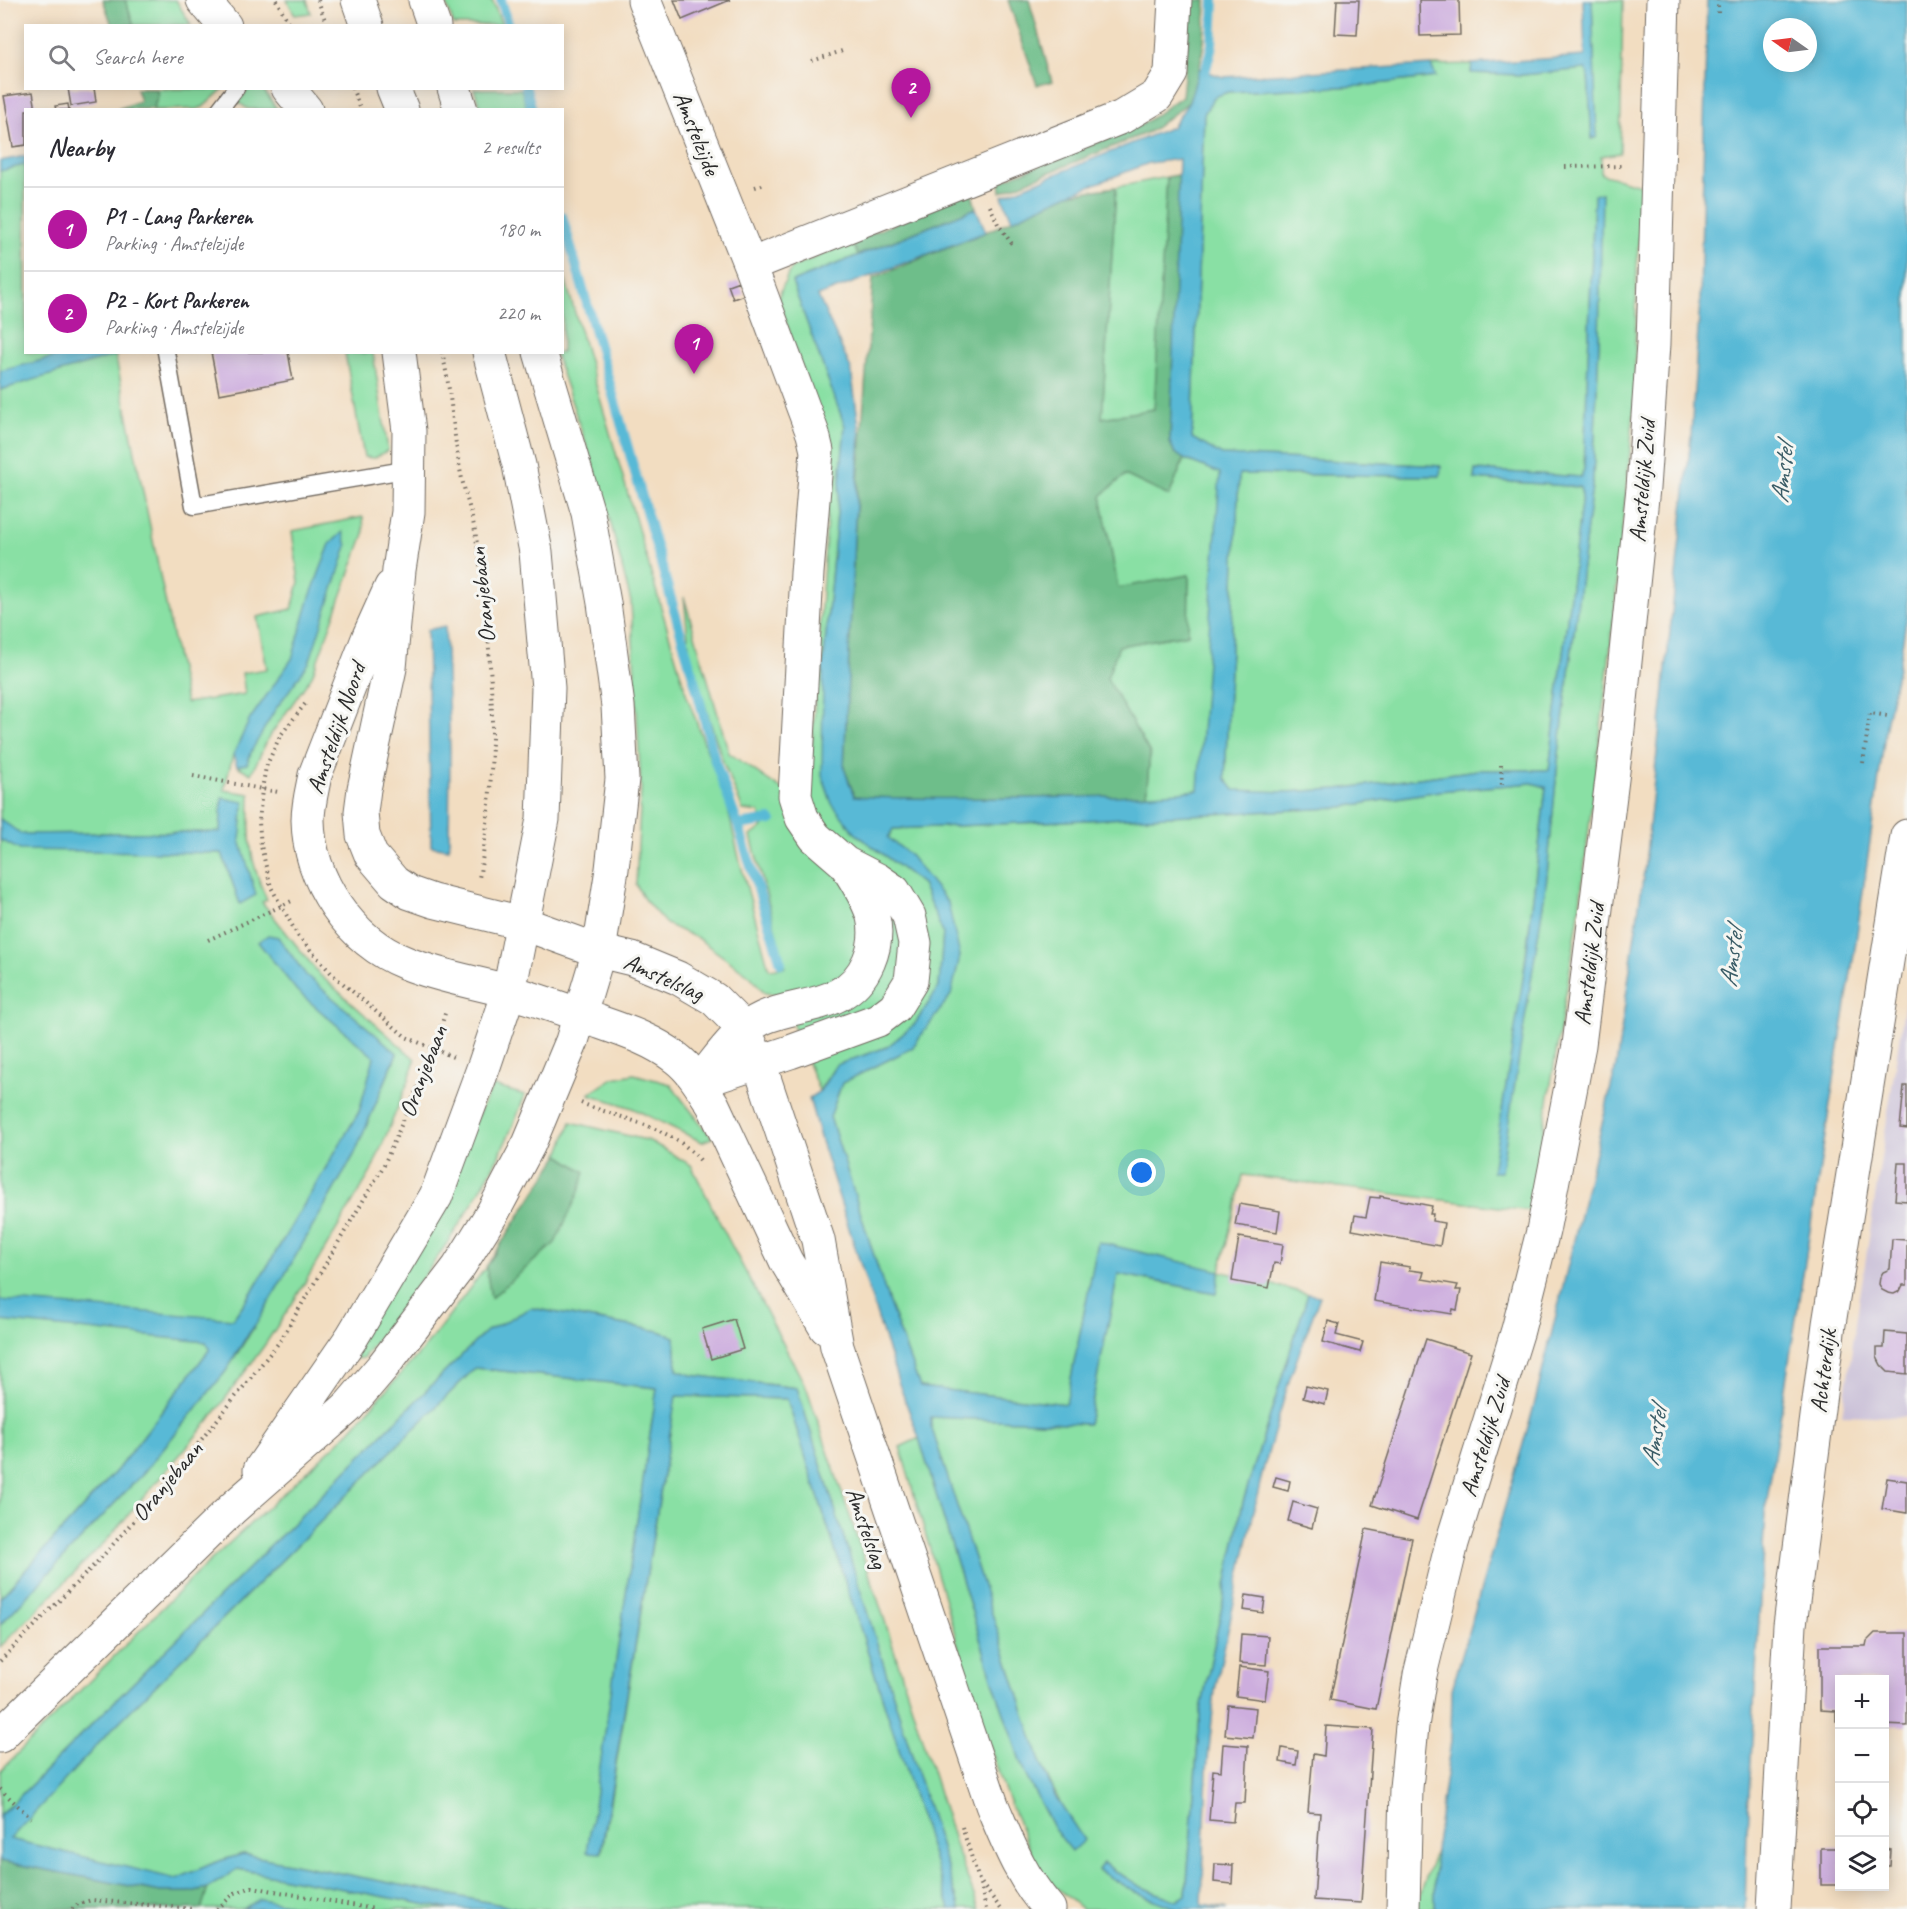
<!DOCTYPE html>
<meta charset="utf-8">
<style>
:root{--surface:#fff;--page:#f2f2f3;--text:#2b2b33;--muted:#7c7c81;--line:#e1e1e2;--accent:#b5179e}
body{margin:0;font-family:Caveat,sans-serif;background:var(--page);color:var(--text)}
.controls{position:absolute;right:18px;bottom:18px;display:grid;overflow:hidden;border-radius:0px;box-shadow:0 3px 15px #0003}
.controls button{width:54px;height:54px;display:grid;place-items:center;padding:0;border:0;border-bottom:2px solid var(--line);background:var(--surface);color:var(--text);font:30px sans-serif}
.compass{position:absolute;left:1763px;top:18px;width:54px;height:54px;border-radius:50%;background:var(--surface);box-shadow:0 3px 15px #0003;rotate:284deg}
.you{position:absolute;left:1142px;top:1173px;width:21px;height:21px;margin:-15px;border:4px solid #fff;border-radius:50%;background:#1a73e8;box-shadow:0 0 0 9px #1a73e833}
.badge{display:grid;place-items:center;width:39px;height:39px;border-radius:50%;background:var(--accent);color:#fff;font-size:20px;font-weight:700}
.pin{position:absolute;translate:-50% -50px;filter:drop-shadow(0 2px 3px #0008)}
.pin::after{content:'';position:absolute;top:32px;width:21px;height:18px;background:inherit;clip-path:polygon(0 0,100% 0,50% 100%)}
.list{margin:0;padding:0;list-style:none}
h2{display:flex;justify-content:space-between;align-items:center;height:78px;margin:0;padding:0 24px;font-size:26px}
h2 small{font-size:20px;font-weight:400;color:var(--muted)}
.list li{display:grid;grid-template-columns:39px 1fr auto;gap:18px;align-items:center;box-sizing:border-box;height:84px;padding:0 24px;border-top:2px solid var(--line)}
.list b{display:block;font-size:22px;white-space:nowrap}
.list p{margin:0;font-size:20px;white-space:nowrap;color:var(--muted)}
.list em{font-size:20px;font-style:normal;color:var(--muted)}
.icon{flex:none;width:33px;height:33px;fill:none;stroke:currentColor;stroke-width:2;stroke-linecap:round;stroke-linejoin:round}
.map{position:relative;flex:none;width:1907px;height:1909px;overflow:hidden}
.search{position:absolute;background:var(--surface);box-shadow:0 3px 15px #0003;left:24px;top:24px;width:540px;height:66px;display:flex;align-items:center;gap:15px;box-sizing:border-box;padding:0 21px;border-radius:0px;color:var(--muted);font-size:22px}
.panel{position:absolute;background:var(--surface);box-shadow:0 3px 15px #0003;left:24px;top:108px;width:540px;height:246px;border-radius:0px}
.map>svg:first-child{display:block}
.industrial{fill:#c9bfd7}
.green{fill:#89e0a4;stroke:#5a8668;stroke-width:1.5}
.forest{fill:#6ebe8a;stroke:#4c745a;stroke-width:1.5}
.water{fill:#58b9d6;stroke:#427280;stroke-width:1.5;fill-rule:evenodd}
.lines{fill:none;stroke-linecap:round;stroke-linejoin:round}
.stream{stroke:#58b9d6;stroke-width:10}
.building{fill:#cdaede}
.service-casing{stroke:#716960;stroke-width:19}
.minor-casing{stroke:#716960;stroke-width:35}
.tertiary-casing{stroke:#716960;stroke-width:35}
.secondary-casing{stroke:#716960;stroke-width:35}
.path{stroke:#716960;stroke-width:4;stroke-dasharray:1.5 4.5;stroke-linecap:butt}
.service{stroke:#fff;stroke-width:16}
.minor{stroke:#fff;stroke-width:33}
.tertiary{stroke:#fff;stroke-width:33}
.secondary{stroke:#fff;stroke-width:33}
.labels{text-anchor:middle;dominant-baseline:central;stroke-width:6;stroke-linejoin:round;paint-order:stroke}
.street-label{font-size:24px;fill:#2b2b2b;stroke:#f6f6f2}
.water-label{font-size:26px;font-style:italic;fill:#3b5d67;stroke:#f6f6f2}
</style>
<div class="map">
<svg width="1907" height="1909" viewBox="0 0 1907 1909">
<rect width="100%" height="100%" fill="#f6f6f2"/>
<filter id="ink" filterUnits="userSpaceOnUse"><feTurbulence type="fractalNoise" baseFrequency=".0167" numOctaves="2"/><feDisplacementMap in="SourceGraphic" scale="12" xChannelSelector="R" yChannelSelector="G"/><feConvolveMatrix kernelMatrix="1 2 1 2 8 2 1 2 1" color-interpolation-filters="sRGB"/></filter>
<filter id="wash" filterUnits="userSpaceOnUse"><feTurbulence type="fractalNoise" baseFrequency=".008" numOctaves="4" result="noise"/><feDisplacementMap in="SourceGraphic" scale="24" xChannelSelector="R" yChannelSelector="G"/><feGaussianBlur stdDeviation="1.35" result="paint"/><feColorMatrix in="noise" values="0 0 0 0 0 0 0 0 0 0 0 0 0 0 0 0 0 1.4 0 .05"/><feComposite in="paint" operator="in"/></filter>
<g filter="url(#wash)">
<rect width="100%" height="100%" fill="#f2ddc1"/>
<path class="industrial" d="M1907,988V1417L1842,1415Z"/>
<path class="green" d="M125,0H176L191,25H134Z
M287,0H307L311,13L295,15Z
M445,0H492L502,25H454Z
M1592,0H1623L1620,153L1601,156V174L1644,186L1637,259L1634,411L1612,634L1578,920L1530,1211L1243,1175L1220,1271L1308,1294L1243,1502L1200,1715L1186,1895L1177,1901L1139,1886L1103,1863L1098,1870L1133,1891L1177,1909H1082L1041,1875L1005,1792L972,1693L900,1447L919,1438L994,1684L1024,1772L1054,1829L1063,1809L1040,1761L931,1426V1417L1088,1424L1118,1274L1216,1293L1098,1242L1066,1404L920,1387L889,1303L830,1117L842,1083L912,1048L960,956L909,854L888,838L893,829L1335,808L1439,791L1532,783L1546,787L1500,1172L1546,885L1557,770L1593,478L1599,343L1601,193L1594,196L1584,469L1581,477L1475,470L1474,479L1580,487L1582,495L1549,770H1478L1338,789L1287,792L1234,791L1225,778L1239,474L1439,476L1441,466L1222,455L1192,439L1204,114L1214,97L1228,92L1360,86L1435,77L1431,65L1472,64L1471,73L1522,75L1585,69L1588,73L1592,138L1596,137Z
M156,89H223L203,107L197,109L153,110L158,95Z
M249,89H263L277,109H248L238,102Z
M474,89H521L527,109H481Z
M25,158L26,352L78,353L0,377V163Z
M1167,177L1155,409L1102,418L1116,187Z
M852,242L858,255L792,282L845,426L823,666L855,833L922,884L943,933L939,987L915,1024L887,1047L836,1065L819,1091L791,1020L788,996L765,993L750,976L697,938L666,924L644,899L636,884L641,790L631,602L604,497L555,353L562,352L563,272L687,696L727,805L739,858L769,969L785,967L751,836L764,826L759,812L743,810L723,762L690,657L684,597L729,753L781,789L809,791L831,457L778,298L788,274L793,267Z
M345,353H373L388,450L375,458L364,457Z
M115,354L186,703L245,694L242,673L267,669L257,617L292,609L299,582L292,531L363,517L364,534L312,676L269,737L251,774L237,766C266,735 279,699 292,659L233,755L224,790L250,794C249,838 248,858 267,900L262,902L320,975L415,1059L409,1080L371,1172L292,1304L264,1346L208,1422L107,1540L0,1647V1625L144,1472L226,1371L258,1321L354,1155L397,1054L375,1057L359,1112L254,1289L233,1319L0,1305V834L44,846L222,853L240,904L222,800L220,832L20,834L0,819V390Z
M1184,459L1221,473L1199,790L1146,796L1150,753L1106,678L1118,646L1188,634L1189,576L1118,588L1101,496L1125,475L1169,496Z
M634,1074L670,1084L712,1138L702,1142L632,1108L589,1094L613,1078Z
M493,1086L525,1095C490,1193 425,1276 363,1358L351,1359Z
M571,1122L650,1141L691,1165L723,1229L807,1389L883,1615L956,1847L979,1909H960L797,1388L691,1375L677,1370L675,1337L659,1331L532,1308L485,1332L0,1816V1771L196,1574L347,1434L425,1347L486,1267L491,1297L585,1172L559,1155Z
M0,1316L206,1342L210,1349L117,1470L0,1598Z
M475,1368L657,1388L588,1852H602L676,1396L787,1399L950,1909H522L243,1854L216,1862L176,1880L9,1839L113,1728Z
M1435,1851V1909H1416L1417,1904Z
M238,1869L449,1909H313L260,1899L243,1909H201L208,1888Z"/>
<path class="forest" d="M103,0H125L134,25H112Z
M1008,0H1029L1052,82L1037,85Z
M1192,0H1206L1204,41L1199,72L1189,102L1151,131L1001,192L1000,181L1143,124L1182,96Z
M136,89H156L158,95L153,109H118L140,101Z
M1179,175L1170,442L1174,452L1184,459L1169,496L1125,475L1101,496L1118,588L1189,575L1188,634L1119,646L1107,678L1150,754L1146,796L945,799L855,797L844,768L854,539L873,278L986,232L1069,194L1116,187L1102,418L1154,409L1167,177Z
M971,190L976,208L858,255L852,242Z
M559,1155L585,1172L579,1192L555,1243L491,1298L486,1267Z
M0,1861L161,1892H190L208,1888L201,1909H0Z"/>
<path class="water" d="M1583,0H1592L1597,137L1592,139L1588,73L1585,69L1522,75L1471,73L1472,64L1585,56Z
M1707,0H1907V615L1900,659L1887,720L1856,941L1765,1513L1747,1830L1745,1909H1435V1851L1451,1741L1452,1689L1534,1406L1616,1066L1645,864L1691,436L1700,301ZM1772,27H1808V63H1772Z
M1431,65L1436,77L1360,86L1228,92L1214,97L1204,114L1192,438L1222,455L1441,466L1440,476L1239,474L1225,778L1234,790L1287,792L1338,789L1478,770H1549L1582,495L1580,487L1474,479L1475,470L1581,477L1584,469L1594,195L1602,193L1599,343L1593,478L1557,770L1546,885L1501,1172H1492L1525,966L1546,787L1532,783L1439,791L1335,808L893,829L888,838L909,854L948,903L960,956L951,995L912,1048L842,1083L830,1117L889,1303L920,1387L1066,1404L1098,1242L1220,1271L1216,1293L1118,1274L1088,1424L931,1417V1426L1040,1761L1056,1798L1084,1840L1072,1851L1054,1829L1024,1772L994,1684L919,1438L898,1381L821,1141L809,1098L820,1091L836,1065L887,1047L915,1024L939,987L943,933L922,884L855,833L832,804L822,776L823,668L845,426L792,282L976,208L986,232L818,296L851,369L860,434L854,539L844,768L854,796C908,800 962,798 1015,798C1076,797 1137,797 1198,790L1220,473L1184,459L1174,452L1170,442L1179,159L1149,163L1069,194L1012,220L1002,196L1172,127L1189,102L1199,69L1223,77Z
M25,156V165L0,171V161Z
M74,352L123,353L0,390V371Z
M343,532L347,546L309,663L275,710L252,750L247,764L237,766L233,755L250,719L292,659L310,597L330,544Z
M445,626L450,750L449,849L431,846L427,630Z
M222,798L244,802L240,840L256,895L240,904L222,853L20,850L0,840V819L21,834L220,832Z
M268,935L278,937L306,975L397,1053L354,1155L258,1321L245,1339L226,1371L144,1472L0,1625V1598L117,1470L210,1349L206,1342L0,1321V1300L233,1319L254,1289L359,1112L374,1057L297,991L258,942Z
M1308,1294L1320,1296L1290,1378L1262,1474L1215,1690L1207,1770L1202,1905L1227,1909H1177L1133,1891L1098,1870L1103,1863L1139,1886L1177,1901L1186,1895L1200,1715L1243,1502Z
M531,1308L659,1331L675,1337L677,1370L691,1375L797,1388L960,1909H950L787,1399L676,1396L601,1853L587,1852L657,1388L475,1368L113,1728L10,1839L176,1879L216,1862L243,1854L522,1909H449L238,1869L208,1888L190,1892H161L0,1861V1816L485,1332Z
M260,1899L313,1909H243Z"/>
<g class="lines">
<path class="stream" d="M501,0L509,26
M1202,85L1212,45L1214,0
M526,88L532,110
M562,216L697,690L715,761L738,825L781,963
M738,825L771,820"/>
</g>
<g id="blocks">
<path class="building" d="M674,0H730L682,20Z
M1337,0H1359L1357,35L1335,34Z
M1419,0H1459L1460,35L1420,36Z
M68,88H94L96,102L71,106Z
M33,92L36,110H26V145L13,147L4,96Z
M68,104L69,110H56L55,106Z
M739,281L744,295L733,299L728,285Z
M211,352H288L293,380L219,394Z
M1904,1086H1907V1129L1900,1128Z
M1898,1163H1907V1201L1895,1200Z
M1380,1196L1432,1206L1430,1214H1433L1432,1221L1444,1223L1440,1246L1352,1230L1355,1215L1366,1217L1370,1197L1380,1198Z
M1239,1204L1280,1211L1277,1232L1235,1225Z
M1239,1237L1283,1244L1280,1264L1274,1263L1269,1288L1232,1281Z
M1892,1239L1907,1240V1285H1903L1900,1291L1894,1294L1888,1293L1882,1290L1879,1284L1880,1277L1883,1272L1890,1269Z
M1380,1262L1410,1267L1409,1270L1424,1272L1422,1279L1458,1285L1456,1290H1461L1457,1310L1453,1309L1452,1314L1374,1301Z
M734,1319L743,1349L711,1359L702,1329Z
M1328,1321L1339,1324L1336,1335L1363,1342L1360,1352L1323,1342Z
M1885,1332L1907,1334V1374L1888,1372L1881,1365L1877,1357V1348H1884Z
M1426,1339L1471,1353L1417,1520L1372,1505Z
M1306,1386L1328,1391L1325,1404L1303,1398Z
M1276,1477L1290,1481L1288,1491L1273,1487Z
M1887,1478L1907,1481V1513L1882,1509Z
M1293,1502L1317,1509L1312,1528L1288,1521Z
M1366,1529L1412,1538L1376,1709L1330,1700Z
M1246,1595L1265,1598L1263,1613L1244,1610Z
M1875,1633H1907V1726L1884,1725V1680H1840V1721H1836V1711L1820,1710V1646H1866L1867,1641Z
M1241,1634L1268,1636L1266,1665L1239,1663Z
M1239,1667L1269,1671L1265,1700L1236,1696Z
M1228,1705L1256,1708L1253,1738L1225,1735Z
M1326,1726L1373,1729L1361,1903L1314,1900L1320,1813L1308,1812L1313,1754L1324,1756Z
M1223,1744L1248,1746L1245,1803H1235L1233,1822L1209,1820L1213,1770L1221,1771Z
M1282,1748L1298,1751L1296,1765L1280,1762Z
M1821,1848H1840V1885H1821Z
M1884,1849L1891,1850L1890,1866H1884Z
M1215,1864L1233,1865L1232,1884L1214,1882Z"/>
</g>
</g>
<g filter="url(#ink)">
<use href="#blocks" fill-opacity="0" stroke="#716960" stroke-width="1.5"/>
<g class="lines">
<g class="service-casing">
<path id="service" d="M219,110L236,88
M166,352L194,506L410,469"/>
</g>
<g class="minor-casing">
<path id="minor" d="M644,0L750,265L813,434L817,451L807,573L795,796L802,818L815,837L845,863L878,880L894,891L909,916L915,943L911,981L895,1007L878,1020L790,1052L699,1082
M750,265L1122,117L1157,96L1171,73L1175,0
M699,1082C718,1060 736,1030 763,1018C787,1007 816,1007 838,995C866,981 880,946 873,917C868,898 855,880 845,863
M1403,1909L1406,1788L1412,1726L1420,1675L1452,1543L1518,1330L1543,1231L1579,1045L1617,739L1643,488L1653,344L1663,0
M1774,1909L1790,1625L1829,1324L1907,836"/>
</g>
<g class="tertiary-casing">
<path id="tertiary" d="M203,0L225,26
M288,88L306,110
M399,352L409,431L408,512L399,570L390,668L364,789L361,812L363,835L371,855L394,882L410,893L433,901L522,923L599,951L632,959L678,978L714,999L744,1029L759,1063L818,1240L837,1347L992,1805C1009,1845 1020,1875 1049,1909
M391,587L369,636L315,775C312,790 308,805 308,820C309,880 350,941 406,963C438,976 474,982 507,991C539,1000 571,1012 602,1023C628,1032 654,1041 676,1058C692,1070 702,1088 713,1105L786,1261L826,1328"/>
</g>
<g class="secondary-casing">
<path id="secondary" d="M358,0L367,26
M425,0L434,26
M393,88L402,110
M454,88L461,110
M260,1470L352,1337L436,1196L484,1066L509,992L543,819L548,688L536,552L519,465L489,352
M0,1736L233,1508L348,1407L383,1366L458,1268L493,1212L529,1144L572,1041L599,951L612,869L622,779L618,706L604,603L588,513L540,352"/>
</g>
<path class="path" d="M276,0L288,21L294,26
M318,0L327,26
M1718,13V0
M812,61L845,50
M352,88L361,110
M1565,167L1624,166
M755,187L765,184
M990,206L998,224L1012,244
M442,352C452,394 453,437 462,479C466,498 473,517 476,537C493,648 500,766 479,878
M305,704L280,736L266,767L262,789L259,822L261,846L271,887L298,936L333,975L406,1037L453,1057
M1863,763L1870,713L1888,716
M1501,765L1502,789
M193,776L278,792
M208,940L294,900
M581,1103C621,1119 671,1126 700,1160
M0,1661L101,1558L162,1489L280,1341L383,1167L434,1050L446,1010
M0,1789L31,1818
M962,1827L979,1880L1001,1909
M980,1884L986,1909
M72,1909L78,1904L92,1900L194,1909
M217,1909L235,1893L252,1887L374,1909"/>
<use href="#service" class="service"/>
<use href="#minor" class="minor"/>
<use href="#tertiary" class="tertiary"/>
<use href="#secondary" class="secondary"/>
</g>
</g>
<g class="labels">
<g class="street-label">
<text transform="translate(697 133) rotate(68)">Amstelzijde</text>
<text transform="translate(1642 481) rotate(-85)">Amsteldijk Zuid</text>
<text transform="translate(482 595) rotate(-96)">Oranjebaan</text>
<text transform="translate(336 728) rotate(-71)">Amsteldijk Noord</text>
<text transform="translate(1589 964) rotate(-83)">Amsteldijk Zuid</text>
<text transform="translate(664 977) rotate(24)">Amstelslag</text>
<text transform="translate(423 1071) rotate(-69)">Oranjebaan</text>
<text transform="translate(1823 1371) rotate(-83)">Achterdijk</text>
<text transform="translate(1485 1437) rotate(-73)">Amsteldijk Zuid</text>
<text transform="translate(167 1481) rotate(-50)">Oranjebaan</text>
<text transform="translate(867 1528) rotate(71)">Amstelslag</text>
</g>
<g class="water-label">
<text transform="translate(1782 474) rotate(-84)">Amstel</text>
<text transform="translate(1731 958) rotate(-83)">Amstel</text>
<text transform="translate(1654 1437) rotate(-81)">Amstel</text>
</g>
</g>
</svg>
<div class="controls">
<button>+</button>
<button>−</button>
<button><svg class="icon" aria-label="locate" viewBox="0 0 24 24"><circle cx="12" cy="12" r="6"/><path d="M12 2v4M12 18v4M2 12h4M18 12h4"/></svg></button>
<button><svg class="icon" aria-label="layers" viewBox="0 0 24 24"><path d="M12 4l9 5-9 5-9-5zM3 14l9 5 9-5"/></svg></button>
</div>
<svg class="compass" viewBox="-18 -18 36 36"><path d="M0-13l5 13h-10z" fill="#e53935"/><path d="M0 13l5-13h-10z" fill="#7c7c81"/></svg>
<div class="you"></div>
<div class="pin badge" style="left:694px;top:374px">1</div>
<div class="pin badge" style="left:911px;top:118px">2</div>
<div class="search"><svg class="icon" aria-label="search" viewBox="0 0 24 24"><circle cx="10" cy="10" r="6"/><path d="M15 15l6 6"/></svg>Search here</div>
<section class="panel">
<h2>Nearby<small>2 results</small></h2>
<ul class="list">
<li><span class="badge">1</span><div><b>P1 - Lang Parkeren</b><p>Parking · Amstelzijde</p></div><em>180 m</em></li>
<li><span class="badge">2</span><div><b>P2 - Kort Parkeren</b><p>Parking · Amstelzijde</p></div><em>220 m</em></li>
</ul>
</section>
</div>
